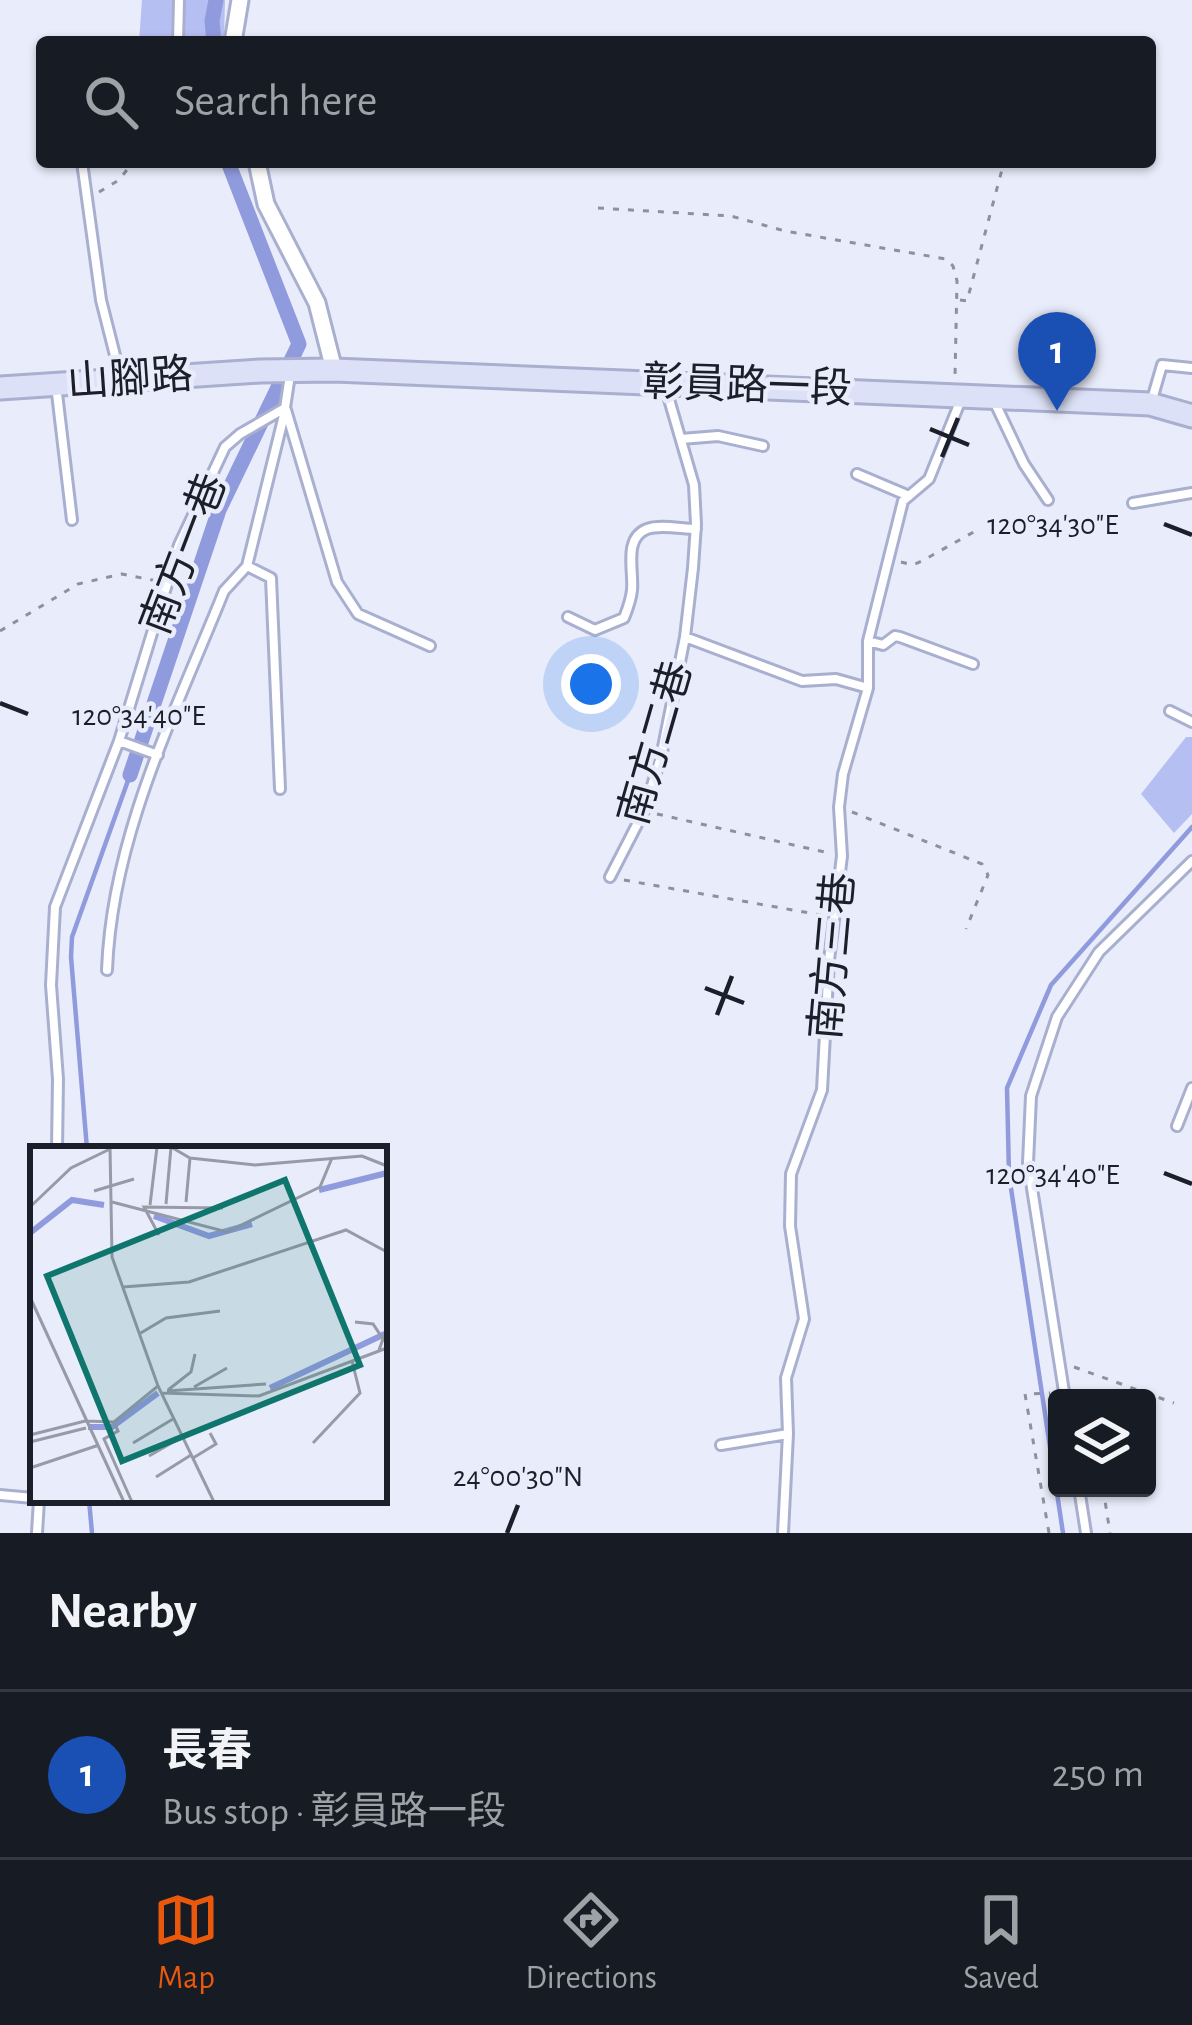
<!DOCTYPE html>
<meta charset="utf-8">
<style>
:root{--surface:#171b24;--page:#20242c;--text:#f1f3f6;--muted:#9ea1a6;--line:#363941;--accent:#ea580c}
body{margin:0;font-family:"Alegreya Sans","Noto Sans TC",sans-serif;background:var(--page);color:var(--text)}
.controls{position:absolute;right:36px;bottom:36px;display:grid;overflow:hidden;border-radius:12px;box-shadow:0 3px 9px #0004}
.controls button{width:108px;height:108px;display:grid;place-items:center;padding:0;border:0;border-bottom:3px solid var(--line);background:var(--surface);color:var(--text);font:60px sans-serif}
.you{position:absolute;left:591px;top:684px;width:42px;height:42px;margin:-30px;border:9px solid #fff;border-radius:50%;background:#1a73e8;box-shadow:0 0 0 18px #1a73e833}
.badge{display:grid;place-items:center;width:78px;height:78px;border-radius:50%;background:var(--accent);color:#fff;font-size:39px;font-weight:700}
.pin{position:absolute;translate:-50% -99px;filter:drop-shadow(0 3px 6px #0008)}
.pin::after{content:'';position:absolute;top:63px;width:42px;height:36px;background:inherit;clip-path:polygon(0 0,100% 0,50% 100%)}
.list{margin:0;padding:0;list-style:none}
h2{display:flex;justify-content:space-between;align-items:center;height:156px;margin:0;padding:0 48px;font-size:51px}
h2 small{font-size:39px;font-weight:400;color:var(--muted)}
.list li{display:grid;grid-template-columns:78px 1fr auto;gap:36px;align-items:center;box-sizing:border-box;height:168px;padding:0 48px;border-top:3px solid var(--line)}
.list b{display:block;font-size:45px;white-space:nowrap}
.list p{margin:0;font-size:39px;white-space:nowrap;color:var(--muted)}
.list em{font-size:39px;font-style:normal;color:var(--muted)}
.icon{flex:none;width:66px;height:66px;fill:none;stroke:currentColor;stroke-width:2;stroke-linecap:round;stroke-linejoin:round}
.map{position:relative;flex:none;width:1192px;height:1533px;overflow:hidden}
.search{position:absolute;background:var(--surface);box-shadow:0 3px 9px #0004;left:36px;right:36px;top:36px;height:132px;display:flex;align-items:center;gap:30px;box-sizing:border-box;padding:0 42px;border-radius:12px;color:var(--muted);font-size:45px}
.sheet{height:324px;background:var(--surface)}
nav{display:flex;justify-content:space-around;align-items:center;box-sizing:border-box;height:168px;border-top:3px solid var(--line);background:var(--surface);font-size:33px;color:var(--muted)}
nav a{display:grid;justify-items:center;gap:6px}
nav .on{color:var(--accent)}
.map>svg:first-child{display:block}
.green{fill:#b6bff1}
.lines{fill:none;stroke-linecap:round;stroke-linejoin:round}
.stream{stroke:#909bde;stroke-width:4.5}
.canal{stroke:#909bde;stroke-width:15}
.lane-casing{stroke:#a9afcf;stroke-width:14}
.street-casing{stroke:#a9afcf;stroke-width:21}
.secondary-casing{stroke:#a9afcf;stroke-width:27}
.path{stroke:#8d909d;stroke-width:3;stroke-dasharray:6 9;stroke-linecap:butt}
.lane{stroke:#fff;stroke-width:8}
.street{stroke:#fff;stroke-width:15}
.secondary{stroke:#dde1f7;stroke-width:21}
.ticks{fill:none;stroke:#1c1e2a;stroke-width:4.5}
.labels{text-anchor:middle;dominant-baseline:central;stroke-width:9;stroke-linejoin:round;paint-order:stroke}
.street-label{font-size:42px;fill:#1c1e2a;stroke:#e9ecfa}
.inset-river{fill:none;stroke:#909bde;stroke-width:6}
.inset-road{fill:none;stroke:#979aa7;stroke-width:3}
.view{fill:#0f766e;fill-opacity:0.15;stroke:#0f766e;stroke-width:6}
.inset-edge{fill:none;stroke:#1c1e2a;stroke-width:6}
.ticks-label{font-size:30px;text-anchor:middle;fill:#1c1e2a;stroke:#e9ecfa;stroke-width:9;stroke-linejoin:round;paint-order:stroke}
</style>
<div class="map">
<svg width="1192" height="1533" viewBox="0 0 1192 1533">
<rect width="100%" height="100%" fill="#e9ecfa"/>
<path class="green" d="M142,0H225L224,39L206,42H139Z
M1186,737H1192V814L1174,833L1141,794Z"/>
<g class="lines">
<path class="stream" d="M87,1149L71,957L72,937L130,775
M89,1500L92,1533
M1063,1533L1009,1175L1007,1088L1051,985L1192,827"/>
<path class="canal" d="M214,42L212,21L216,0
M130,775L219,510L299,344L228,162"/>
<g class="lane-casing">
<path id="lane" d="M178,42L179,0
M82,162L101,300L121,379
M56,385L72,520
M994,401L1024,464L1048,500
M1151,403L1162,365L1192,368
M286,410L337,582L358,614L430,646
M681,439L718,436L763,446
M857,474L909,496
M1133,503L1192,493
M247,566L271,578L280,789
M568,617L595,630L624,618C628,608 631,600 632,590C634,571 623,538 647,529C660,524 682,529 696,529
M685,637L802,681L836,679L868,688
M868,641L883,645L895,636L900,637L973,664
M1170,711L1192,722
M119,741L158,755
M610,877L644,811L661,757L685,637L693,568L696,524L694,485L666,389
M107,970C112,836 175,713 224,591L247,566L285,411
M1177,1126L1192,1088
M57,1149L58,1079L51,985L55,907L119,741L179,545L225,447L240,434L285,408L290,375
M1065,1398L1028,1163L1031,1096L1057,1017L1099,952L1192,861
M721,1445L788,1434
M1079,1488L1086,1533
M0,1495L33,1498
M37,1533L39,1500
M783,1533L788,1434L786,1378L804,1319L790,1226L791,1174L822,1090L829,960L842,856L839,807L843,774L868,688V641L903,501L929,479L960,402"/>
</g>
<g class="street-casing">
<path id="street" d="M233,42L240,0
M257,162L266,204L317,303L334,370"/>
</g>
<g class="secondary-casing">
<path id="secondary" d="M0,388L260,371L334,370L1128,403L1150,404L1192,416"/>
</g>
<path class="path" d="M99,192L119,180L133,162
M598,208L731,216L785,231L946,259L953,266L957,281L955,376
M960,300L967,301L1004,162
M901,562L913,565L922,561L979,529
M0,631L78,584L122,574L157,581
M852,812L982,864L988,875L966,929
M657,814L829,853
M624,880L821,915
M1074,1367L1174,1403
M1103,1488L1110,1533
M1049,1533L1025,1394L1050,1393"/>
<use href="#lane" class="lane"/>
<use href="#street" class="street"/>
<use href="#secondary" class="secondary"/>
</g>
<path class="ticks" d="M930,429L969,445M942,457L958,418M1164,524L1192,535M0,703L28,714M705,988L744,1003M717,1015L732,976M1164,1173L1192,1184M507,1533L518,1505"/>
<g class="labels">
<g class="street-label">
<text transform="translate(130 379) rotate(-4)">山腳路</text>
<text transform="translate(747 386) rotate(2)">彰員路一段</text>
<text transform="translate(184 554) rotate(-69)">南方一巷</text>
<text transform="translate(656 743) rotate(-74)">南方二巷</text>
<text transform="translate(833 956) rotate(-85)">南方三巷</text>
</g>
</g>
<g transform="translate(30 1146)">
<rect width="357" height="357" fill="#e9ecfa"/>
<path class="inset-river" d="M289,44L357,27M124,70L179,90L222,78M0,87L42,54L74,59M240,242L357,187M58,281H82L128,247"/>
<path class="inset-road" d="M80,1L82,111L128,240L184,356M141,1L160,12L225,19L332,10L357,20M64,45L104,33M82,56L197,86L290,41L302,12M156,56L160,12M136,58L141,1M120,59L127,1M0,61L41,22L80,3M129,89L114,61L193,62M93,141L159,136L316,84L357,106M0,151L94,356M325,176L343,178L353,193L349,204M109,188L136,172L190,165M164,241L197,222M138,244L161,226L165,208M137,245L236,238M131,247L229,250L357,202M84,276L88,285L74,293L102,356M0,289L55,275L84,276L128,240M0,296L56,282M103,297L143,273M283,297L330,247L322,215M119,310L152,291M163,312L186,298L180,287M0,322L69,299M126,331L161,309"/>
<path class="view" d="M255,34L330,219L92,315L17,130Z"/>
<rect width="357" height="357" class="inset-edge"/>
</g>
<g class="ticks-label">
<text x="1053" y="534">120°34'30"E</text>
<text x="139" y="725">120°34'40"E</text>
<text x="1053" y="1184">120°34'40"E</text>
<text x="518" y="1486">24°00'30"N</text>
</g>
</svg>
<div class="controls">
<button><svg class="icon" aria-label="layers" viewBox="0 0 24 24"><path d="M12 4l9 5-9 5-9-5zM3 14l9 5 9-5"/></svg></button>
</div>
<div class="you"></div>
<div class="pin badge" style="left:1057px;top:411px;background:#1a4fb4">1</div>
<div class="search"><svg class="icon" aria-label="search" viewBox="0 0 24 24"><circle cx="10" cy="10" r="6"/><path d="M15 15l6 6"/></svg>Search here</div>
</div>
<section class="sheet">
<h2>Nearby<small></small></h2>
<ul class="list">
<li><span class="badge" style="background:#1a4fb4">1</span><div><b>長春</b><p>Bus stop · 彰員路一段</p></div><em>250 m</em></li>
</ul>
</section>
<nav>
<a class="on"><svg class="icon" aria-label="map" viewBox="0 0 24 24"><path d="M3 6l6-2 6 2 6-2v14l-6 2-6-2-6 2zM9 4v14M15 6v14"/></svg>Map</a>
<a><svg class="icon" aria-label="directions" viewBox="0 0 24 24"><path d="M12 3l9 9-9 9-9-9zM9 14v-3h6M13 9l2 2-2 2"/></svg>Directions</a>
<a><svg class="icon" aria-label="saved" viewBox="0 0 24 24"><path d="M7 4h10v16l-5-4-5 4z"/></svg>Saved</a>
</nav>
